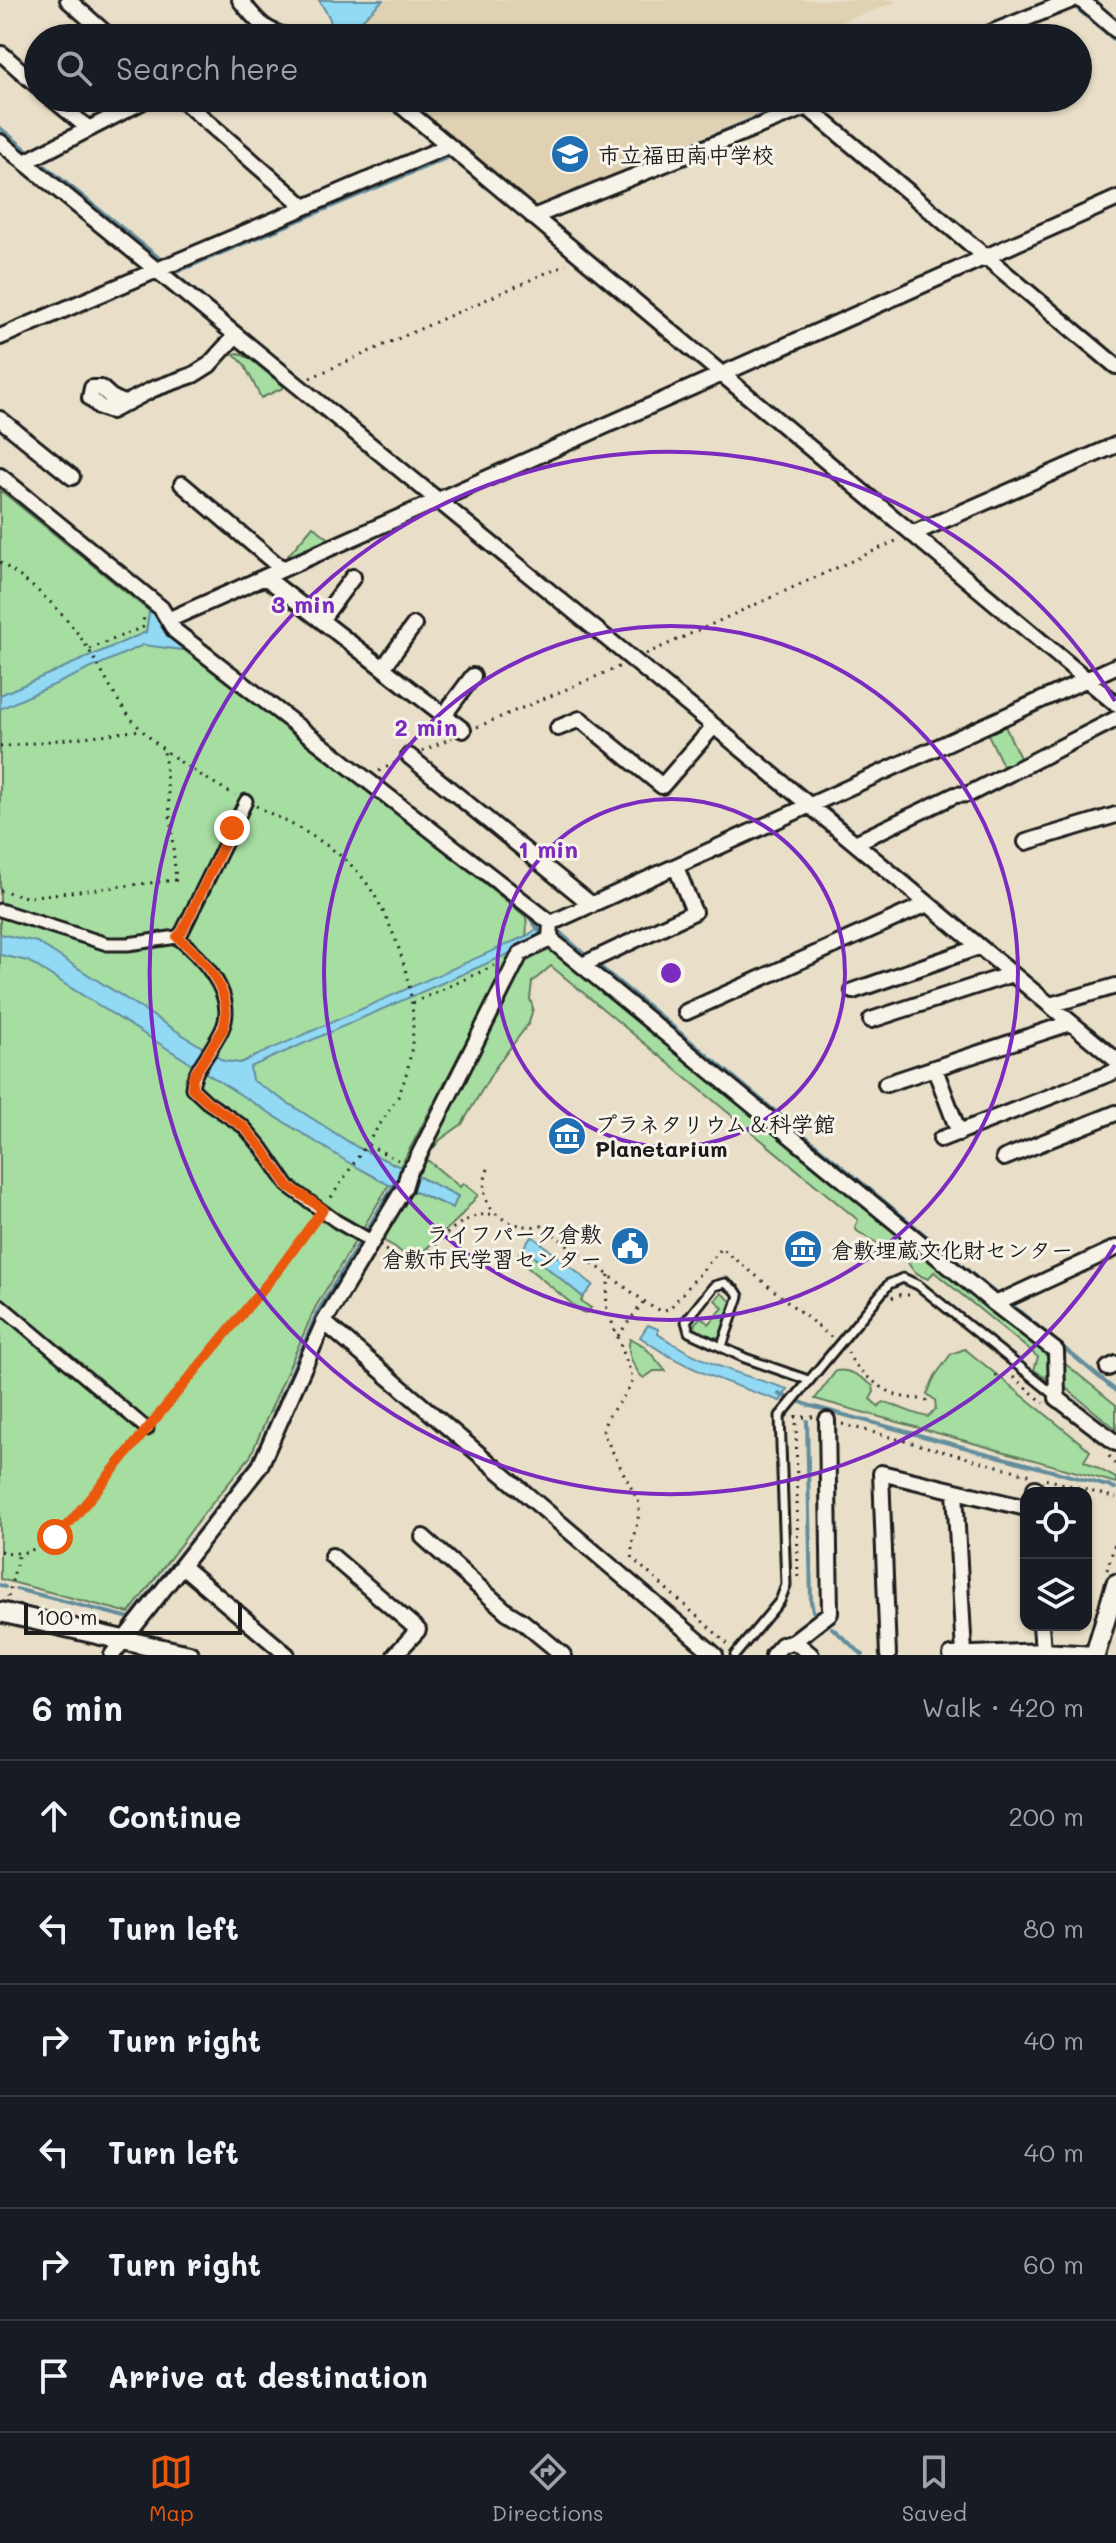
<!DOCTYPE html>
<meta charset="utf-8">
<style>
:root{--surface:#171b24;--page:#20242c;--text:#f1f3f6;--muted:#9ea1a6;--line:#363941;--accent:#ea580c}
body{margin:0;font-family:Mali,"Klee One",sans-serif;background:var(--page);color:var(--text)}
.controls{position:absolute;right:24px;bottom:24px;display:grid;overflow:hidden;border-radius:16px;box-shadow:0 2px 6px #0004}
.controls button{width:72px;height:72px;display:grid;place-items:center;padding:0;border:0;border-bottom:2px solid var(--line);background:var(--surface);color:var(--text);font:40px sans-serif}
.scale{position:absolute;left:24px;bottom:20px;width:218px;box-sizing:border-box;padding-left:8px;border:4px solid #1c1c1c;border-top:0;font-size:22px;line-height:28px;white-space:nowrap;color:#1c1c1c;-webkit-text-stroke:6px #f7f3e8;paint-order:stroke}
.stop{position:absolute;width:24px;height:24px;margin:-18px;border:6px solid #ea580c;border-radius:50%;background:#fff}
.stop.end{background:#ea580c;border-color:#fff;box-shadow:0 2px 8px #0008}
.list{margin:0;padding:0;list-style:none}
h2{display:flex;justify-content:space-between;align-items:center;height:104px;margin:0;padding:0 32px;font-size:34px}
h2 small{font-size:26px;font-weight:400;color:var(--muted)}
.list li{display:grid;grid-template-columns:52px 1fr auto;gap:24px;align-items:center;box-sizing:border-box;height:112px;padding:0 32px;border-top:2px solid var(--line)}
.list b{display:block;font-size:30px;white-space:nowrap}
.list em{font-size:26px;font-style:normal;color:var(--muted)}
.icon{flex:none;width:44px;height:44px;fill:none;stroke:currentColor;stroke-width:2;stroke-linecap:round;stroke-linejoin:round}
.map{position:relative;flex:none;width:1116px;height:1655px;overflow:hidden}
.search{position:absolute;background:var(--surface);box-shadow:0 2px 6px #0004;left:24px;right:24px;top:24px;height:88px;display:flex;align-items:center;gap:20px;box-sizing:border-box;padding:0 28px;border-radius:44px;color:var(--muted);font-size:30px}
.sheet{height:776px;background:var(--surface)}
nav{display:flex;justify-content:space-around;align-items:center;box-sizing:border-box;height:112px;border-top:2px solid var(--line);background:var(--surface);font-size:22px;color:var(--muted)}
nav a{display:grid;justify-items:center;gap:4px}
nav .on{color:var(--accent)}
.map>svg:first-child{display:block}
.built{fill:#dfd1b2}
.green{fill:#a6dea2;stroke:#617d5f;stroke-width:2}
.water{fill:#92d9f3;stroke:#638d9d;stroke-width:2}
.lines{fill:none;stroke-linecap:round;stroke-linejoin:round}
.stream{stroke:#638d9d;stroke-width:4}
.service-casing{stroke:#1c1c1c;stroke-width:13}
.pedestrian-casing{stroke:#1c1c1c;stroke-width:17}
.minor-casing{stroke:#1c1c1c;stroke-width:20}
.tertiary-casing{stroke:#1c1c1c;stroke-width:24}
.path{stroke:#1c1c1c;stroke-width:3;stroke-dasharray:2 6;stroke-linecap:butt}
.service{stroke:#f7f3e8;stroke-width:7}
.pedestrian{stroke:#f7f3e8;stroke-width:11}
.minor{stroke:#f7f3e8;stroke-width:14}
.tertiary{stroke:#f7f3e8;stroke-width:18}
.route{stroke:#ea580c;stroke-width:10}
.ring{fill:none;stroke:#7b2cbf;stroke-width:4}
.labels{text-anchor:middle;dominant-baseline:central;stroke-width:6;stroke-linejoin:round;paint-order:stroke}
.poi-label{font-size:22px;font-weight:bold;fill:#1c1c1c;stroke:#f7f3e8;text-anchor:start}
.centre{fill:#7b2cbf;stroke:#f7f3e8;stroke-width:4}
.ring-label{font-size:24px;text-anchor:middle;font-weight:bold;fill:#7b2cbf;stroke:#f7f3e8;stroke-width:6;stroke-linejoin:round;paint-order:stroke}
</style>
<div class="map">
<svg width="1116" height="1655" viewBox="0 0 1116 1655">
<rect width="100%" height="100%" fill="#e9dfc8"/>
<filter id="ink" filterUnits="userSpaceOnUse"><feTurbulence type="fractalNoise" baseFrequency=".0125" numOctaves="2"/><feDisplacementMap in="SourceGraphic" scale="16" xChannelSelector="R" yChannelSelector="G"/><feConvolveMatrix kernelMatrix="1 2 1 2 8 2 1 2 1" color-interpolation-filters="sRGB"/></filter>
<g filter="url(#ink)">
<path class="built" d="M383,0H893L894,3L840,22L826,38H343Z
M403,98H806L807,99L535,209Z"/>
<path class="green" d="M238,353L249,358L283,386V388L261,398L244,364L234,354Z
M0,490L526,917C529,942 524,947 507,964L405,1158L315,1308L250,1457L205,1512L129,1613L0,1579Z
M313,526L332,541L292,560L286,558Z
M1005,726L1021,760L1004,768L988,734Z
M548,950L559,953L942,1270L1043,1351L1054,1364V1383L1034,1370L1038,1357L934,1272L928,1279C917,1275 909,1268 906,1257L895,1254L857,1231L855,1227L858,1220L551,966L532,982L530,999L533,1008L529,1023L495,1068L462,1124L440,1140L425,1158L460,1187L463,1183L478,1195L459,1218L415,1259L411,1260L395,1247L379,1238L406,1188L452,1208L458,1196L411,1173L520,967L527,958Z
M523,1248L583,1297L581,1301L591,1308L587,1313L582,1312L516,1258Z
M721,1293L731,1301L721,1333L718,1337C709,1338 700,1335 694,1328L695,1323L701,1317L709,1324L723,1308L715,1300Z
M630,1339C646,1343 655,1360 666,1371H654L644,1378L641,1376C633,1365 626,1353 630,1339Z
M965,1349L1087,1448L1090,1451L1084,1461L1116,1478V1483L815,1399L836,1371C850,1368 862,1378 873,1386L874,1392L870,1399L879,1407L883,1402C899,1406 912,1414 928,1417L936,1409L935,1400L927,1394L935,1376L951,1354Z
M1063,1362L1116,1405V1429L1061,1384Z"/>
<path class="water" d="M319,0H383L343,38H336L329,17Z
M150,606L187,643L182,650L143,645L0,709V695L146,632Z
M544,924L545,938L250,1067L252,1080L357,1147L405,1169L399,1187L389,1185L346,1161L28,961L0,955V934L37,942L224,1061L240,1063L528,935Z
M411,1173L458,1196L453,1208L406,1188Z
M532,1236L593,1285L583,1297L523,1248Z
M648,1325L658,1329V1334C701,1363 739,1374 788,1389L780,1401C730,1384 683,1369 640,1337Z"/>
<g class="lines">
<path class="stream" d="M1074,6L1116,41
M0,128L27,150
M45,166L158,257
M621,174L796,101
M174,273L449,157
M176,275L302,380
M307,383L379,443
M0,486L124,586
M593,618L638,655
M182,646L528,915L540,932
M722,724L810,796
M825,807L949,749
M829,810L852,830
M875,850L1045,991
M557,930L584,954
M598,965L1000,1297
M1068,1010L1116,1050
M1012,1305L1116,1391
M779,1394L811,1406L1115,1488
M807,1421L811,1601L813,1611
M0,1585L5,1587
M16,1589L130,1618L254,1460L318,1311L395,1183
M832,1628L863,1655"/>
<g class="service-casing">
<path id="service" d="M722,1346L739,1296L736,1291L725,1283L714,1286L686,1321L689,1332L745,1358L808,1380
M735,1655L780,1601L786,1585L780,1416L889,1284L903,1278L918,1285L1056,1396"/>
</g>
<g class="pedestrian-casing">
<path id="pedestrian" d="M0,910L107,944H128L177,937L182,932L246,801
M177,937C200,956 232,989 225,1021C223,1031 216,1040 211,1049C203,1062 193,1073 192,1088L207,1102L244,1127L262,1148L288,1186L336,1221L371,1241
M0,1305L147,1429"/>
</g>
<g class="minor-casing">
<path id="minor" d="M68,0L111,38
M240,0C259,23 263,31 293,38
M1081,0L1116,30
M978,38L1072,0
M2,54L38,86
M52,98L89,129
M180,98L305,207
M392,98L1116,704
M807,107L1116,366
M0,142L714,726L1116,1060
M25,162L149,98
M533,217L829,98
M0,337L448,146
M123,403L111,397L101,388H92L90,398L100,407L111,411L153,389L193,375L209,365L236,335
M0,419L72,477
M0,476L161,608L175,631L551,923L550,939L995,1304L1056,1351L1057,1398L1116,1443
M182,484L282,569
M912,534L1116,445
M265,577L463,730
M168,620L1116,199
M321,620L353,577
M383,668L414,625
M444,715L473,676
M558,728L580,719L662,786L714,726
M409,756L592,905
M1026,842L1116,815
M855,843L955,795L969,794L1116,719
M551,923L1116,666
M582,965L694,912L676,867
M853,991L979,947
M1050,1005L1116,986
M686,1012L927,904
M871,1020L1012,974
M935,1069L959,1133
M886,1084L1070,1023
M941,1139L1116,1071
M1004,1158L1116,1113
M995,1304L1116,1248
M324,1322L715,1655
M1108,1368L1116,1364
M1035,1488V1493
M955,1491L964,1654
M423,1537L507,1612L523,1622L563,1655
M332,1556L418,1630L395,1655
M182,1566L287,1655
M1041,1625L1043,1651
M794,1641L811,1655
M112,1655L260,1466L324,1322L404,1188L409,1171L415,1163L520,954L550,939
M773,1655L782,1645L794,1641L830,1613L827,1420
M888,1655L881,1473L1026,1508
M951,1655L1043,1651L1095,1654"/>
</g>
<g class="tertiary-casing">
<path id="tertiary" d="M0,1612L189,1655
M1095,1655L1116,1584"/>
</g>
<path class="path" d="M310,378L566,264
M0,562C39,590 64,610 90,652C106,677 115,701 136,724C164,754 199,775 235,795
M90,649L143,627L144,613
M646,654L898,540
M477,727L621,666
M0,747L142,730
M422,751L452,738
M379,771L397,762
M256,806C293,825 335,844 362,877C375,893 384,912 392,931C415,986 422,1041 398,1097L328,1202
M0,890L26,897L176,880L164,750
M413,1003L500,963
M368,1145L398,1160
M488,1169C473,1208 506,1230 542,1226L652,1307L662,1311L670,1308L722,1248L831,1337
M385,1250L414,1267C439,1243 458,1212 496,1214
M609,1275L606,1306L633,1379C627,1400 604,1412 603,1433L639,1503C641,1522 628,1541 633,1559L729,1645
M892,1298L896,1295H911
M618,1336L644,1301
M848,1352C853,1369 883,1391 900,1396C908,1399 917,1398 925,1400L928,1402
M995,1376L1009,1374
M1013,1377L1044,1403
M796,1415L798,1583
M795,1417H815
M154,1421L280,1268L315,1221
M842,1424L1031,1475
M1109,1456L1116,1465
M1046,1479L1116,1498
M0,1551C9,1553 16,1554 25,1552C63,1544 113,1470 139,1439
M1107,1570L1116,1540
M8,1597L19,1553"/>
<use href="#service" class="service"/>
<use href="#pedestrian" class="pedestrian"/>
<use href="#minor" class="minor"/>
<use href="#tertiary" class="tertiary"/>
</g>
</g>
<g class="lines" filter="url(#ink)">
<path class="route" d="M55,1537L72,1520L280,1268L323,1209L288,1186L262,1148L244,1127L207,1102L192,1088L193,1077L223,1029C236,993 203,958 177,937L182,932L232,828"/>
</g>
<g class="ring">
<circle cx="671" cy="973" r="174"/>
<circle cx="671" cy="973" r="347"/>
<path d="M1115 1245A521 521 0 1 1 1115 701"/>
</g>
<defs>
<g id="school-disc" transform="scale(2)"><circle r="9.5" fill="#1f6fb2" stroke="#f7f3e8"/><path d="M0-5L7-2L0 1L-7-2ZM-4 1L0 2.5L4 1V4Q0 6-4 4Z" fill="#fff"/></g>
<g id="museum-disc" transform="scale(2)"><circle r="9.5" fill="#1f6fb2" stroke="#f7f3e8"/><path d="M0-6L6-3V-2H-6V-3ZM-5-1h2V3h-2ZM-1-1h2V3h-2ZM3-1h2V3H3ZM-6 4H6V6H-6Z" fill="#fff"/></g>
<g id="civic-disc" transform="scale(2)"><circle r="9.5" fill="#1f6fb2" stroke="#f7f3e8"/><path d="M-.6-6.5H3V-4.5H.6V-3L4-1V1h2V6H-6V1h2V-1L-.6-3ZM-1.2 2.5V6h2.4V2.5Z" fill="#fff"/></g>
</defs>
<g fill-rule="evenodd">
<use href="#school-disc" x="570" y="154"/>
<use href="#museum-disc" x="567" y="1136"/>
<use href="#civic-disc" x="630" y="1246"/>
<use href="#museum-disc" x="803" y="1249"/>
</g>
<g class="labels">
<g class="poi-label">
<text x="598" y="154">市立福田南中学校</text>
<text x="595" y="1123">プラネタリウム＆科学館<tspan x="595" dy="25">Planetarium</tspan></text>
<text x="602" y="1233" text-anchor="end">ライフパーク倉敷<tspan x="602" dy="25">倉敷市民学習センター</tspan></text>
<text x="831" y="1249">倉敷埋蔵文化財センター</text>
</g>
</g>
<circle cx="671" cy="973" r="12" class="centre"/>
<g class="ring-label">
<text x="303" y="613">3 min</text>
<text x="426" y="736">2 min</text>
<text x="548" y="858">1 min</text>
</g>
</svg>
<div class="controls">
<button><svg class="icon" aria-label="locate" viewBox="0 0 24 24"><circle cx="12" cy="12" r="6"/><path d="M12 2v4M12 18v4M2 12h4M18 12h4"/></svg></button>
<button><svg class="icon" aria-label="layers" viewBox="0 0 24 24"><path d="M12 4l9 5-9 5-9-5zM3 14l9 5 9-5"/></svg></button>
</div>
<div class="scale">100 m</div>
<div class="stop" style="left:55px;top:1537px"></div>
<div class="stop end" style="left:232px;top:828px"></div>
<div class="search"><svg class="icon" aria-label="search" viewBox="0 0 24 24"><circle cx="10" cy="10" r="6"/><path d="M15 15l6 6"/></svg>Search here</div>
</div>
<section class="sheet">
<h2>6 min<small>Walk · 420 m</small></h2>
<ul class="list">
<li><svg class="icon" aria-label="ahead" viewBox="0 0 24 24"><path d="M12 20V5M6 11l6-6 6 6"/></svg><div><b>Continue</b></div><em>200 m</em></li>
<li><svg class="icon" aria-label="left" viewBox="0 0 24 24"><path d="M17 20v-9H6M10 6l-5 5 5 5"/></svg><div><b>Turn left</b></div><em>80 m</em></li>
<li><svg class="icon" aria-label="right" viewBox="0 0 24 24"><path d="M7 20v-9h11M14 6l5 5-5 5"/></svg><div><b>Turn right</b></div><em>40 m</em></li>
<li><svg class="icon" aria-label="left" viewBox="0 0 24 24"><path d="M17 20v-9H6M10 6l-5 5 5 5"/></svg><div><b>Turn left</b></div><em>40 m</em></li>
<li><svg class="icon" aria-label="right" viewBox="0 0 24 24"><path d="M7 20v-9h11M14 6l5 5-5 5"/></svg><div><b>Turn right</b></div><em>60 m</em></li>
<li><svg class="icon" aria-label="arrive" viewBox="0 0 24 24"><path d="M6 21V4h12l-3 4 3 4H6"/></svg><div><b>Arrive at destination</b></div></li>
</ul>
</section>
<nav>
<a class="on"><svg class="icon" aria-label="map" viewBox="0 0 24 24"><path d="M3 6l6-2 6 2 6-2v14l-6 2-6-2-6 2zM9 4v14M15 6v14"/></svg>Map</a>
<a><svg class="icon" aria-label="directions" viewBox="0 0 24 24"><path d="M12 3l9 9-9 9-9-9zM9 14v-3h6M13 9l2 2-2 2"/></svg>Directions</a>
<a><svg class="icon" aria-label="saved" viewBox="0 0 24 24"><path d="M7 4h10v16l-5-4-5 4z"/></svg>Saved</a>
</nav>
